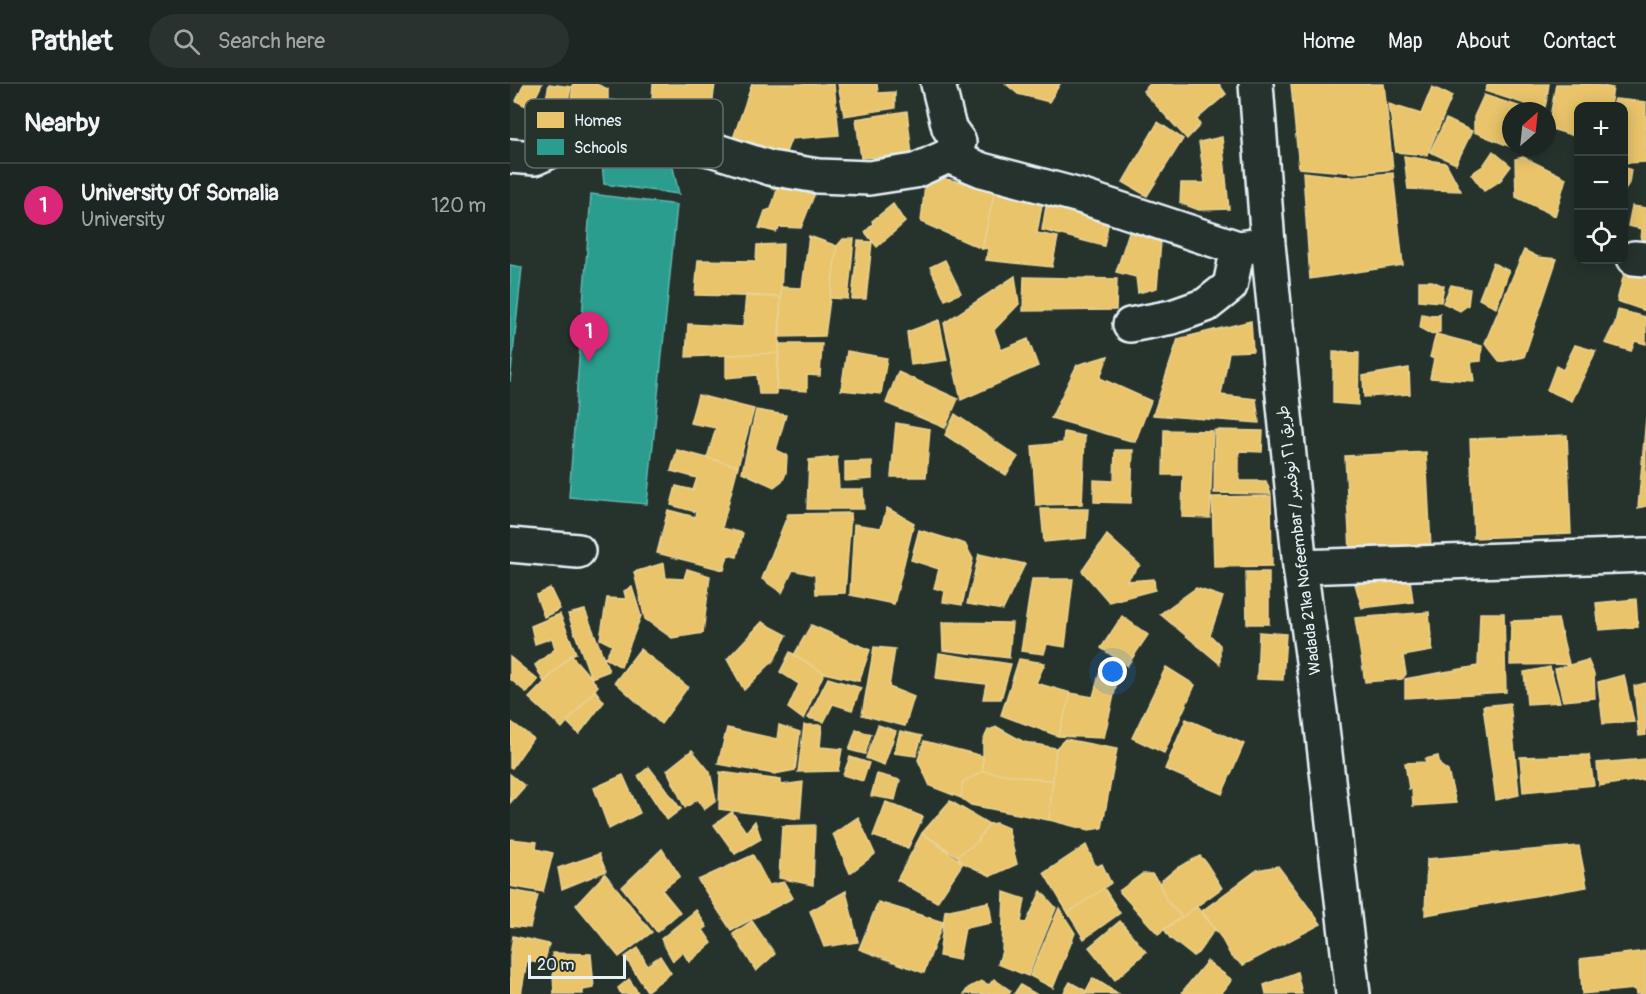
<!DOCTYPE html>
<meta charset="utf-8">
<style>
:root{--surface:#1c2622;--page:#29322f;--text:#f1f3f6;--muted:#a0a5a5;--line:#3a4340;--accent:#db2777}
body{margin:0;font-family:Pangolin,"Playpen Sans Arabic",sans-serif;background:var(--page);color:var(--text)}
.controls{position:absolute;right:18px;top:18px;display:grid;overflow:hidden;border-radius:12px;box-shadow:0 3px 15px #0003}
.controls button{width:54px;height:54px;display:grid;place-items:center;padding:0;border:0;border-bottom:2px solid var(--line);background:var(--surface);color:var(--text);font:30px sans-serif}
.compass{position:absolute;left:992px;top:18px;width:54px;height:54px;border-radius:50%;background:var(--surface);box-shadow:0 3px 15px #0003;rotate:27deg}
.scale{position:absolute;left:18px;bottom:15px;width:98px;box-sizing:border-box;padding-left:6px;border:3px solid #e8f1f8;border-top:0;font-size:16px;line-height:21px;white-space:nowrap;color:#e8f1f8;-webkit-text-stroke:4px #26332d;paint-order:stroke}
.you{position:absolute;left:603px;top:588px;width:21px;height:21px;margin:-15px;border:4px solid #fff;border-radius:50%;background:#1a73e8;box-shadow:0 0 0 9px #1a73e833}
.badge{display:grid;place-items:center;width:39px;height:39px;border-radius:50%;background:var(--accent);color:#fff;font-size:20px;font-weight:700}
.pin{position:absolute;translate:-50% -50px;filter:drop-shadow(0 2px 3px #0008)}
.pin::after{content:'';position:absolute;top:32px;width:21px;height:18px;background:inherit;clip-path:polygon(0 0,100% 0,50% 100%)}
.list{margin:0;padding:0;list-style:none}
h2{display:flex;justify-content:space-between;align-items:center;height:78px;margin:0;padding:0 24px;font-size:26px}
h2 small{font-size:20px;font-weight:400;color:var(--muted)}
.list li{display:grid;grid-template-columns:39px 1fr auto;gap:18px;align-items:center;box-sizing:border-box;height:84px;padding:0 24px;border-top:2px solid var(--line)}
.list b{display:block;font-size:22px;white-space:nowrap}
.list p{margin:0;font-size:20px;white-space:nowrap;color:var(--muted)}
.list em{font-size:20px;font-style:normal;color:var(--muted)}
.icon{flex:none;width:33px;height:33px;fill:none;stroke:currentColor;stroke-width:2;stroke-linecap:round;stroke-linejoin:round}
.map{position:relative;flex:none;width:1136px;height:910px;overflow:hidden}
header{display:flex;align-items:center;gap:36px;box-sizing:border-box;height:84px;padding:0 30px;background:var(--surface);border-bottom:2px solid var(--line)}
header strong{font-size:28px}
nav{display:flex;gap:33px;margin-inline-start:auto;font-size:21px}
.search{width:420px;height:54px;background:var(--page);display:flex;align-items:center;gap:15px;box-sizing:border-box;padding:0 21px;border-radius:33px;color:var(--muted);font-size:22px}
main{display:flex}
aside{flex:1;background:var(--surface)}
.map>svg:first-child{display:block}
.homes{fill:#e9c46a;stroke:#e9d295;stroke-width:1.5}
.schools{fill:#2a9d8f;stroke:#63b6ae;stroke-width:1.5}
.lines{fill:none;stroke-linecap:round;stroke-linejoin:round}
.minor-casing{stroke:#e8f1f8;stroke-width:38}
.minor{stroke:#26332d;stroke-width:33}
.labels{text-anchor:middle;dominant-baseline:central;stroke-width:6;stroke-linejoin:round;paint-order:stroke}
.street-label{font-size:16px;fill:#e8f1f8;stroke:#26332d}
.key{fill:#26332d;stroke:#606c6a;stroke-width:1.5}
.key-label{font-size:16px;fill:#e8f1f8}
</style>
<header>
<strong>Pathlet</strong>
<div class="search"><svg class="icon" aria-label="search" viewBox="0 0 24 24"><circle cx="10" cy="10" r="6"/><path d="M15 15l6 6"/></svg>Search here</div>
<nav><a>Home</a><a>Map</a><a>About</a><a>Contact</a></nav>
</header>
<main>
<aside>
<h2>Nearby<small></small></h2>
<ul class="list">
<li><span class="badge">1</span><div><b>University Of Somalia</b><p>University</p></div><em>120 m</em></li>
</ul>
</aside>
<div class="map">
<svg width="1136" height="910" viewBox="0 0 1136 910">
<rect width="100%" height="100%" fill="#26332d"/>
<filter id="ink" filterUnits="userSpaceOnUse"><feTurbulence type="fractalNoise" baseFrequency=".0167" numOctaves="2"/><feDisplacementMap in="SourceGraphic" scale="12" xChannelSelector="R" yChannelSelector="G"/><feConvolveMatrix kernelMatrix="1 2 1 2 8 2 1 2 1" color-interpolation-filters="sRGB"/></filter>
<g filter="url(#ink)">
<path class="homes" d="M14,0H32L20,24L6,17Z
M39,0L61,3L55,34L33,30Z
M63,0H86L98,5V16L108,17L106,36L59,33Z
M143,0H205L201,29L141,30Z
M242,0H324L329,51L281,55L272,79L221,60Z
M328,0H367L368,9L385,8V24L334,32Z
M496,0H550L539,18L508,10Z
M640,0H709L716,10L687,35L690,41L677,55L633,7Z
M781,0H874L883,85L846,89L789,84Z
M978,0H1039L1036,19L1034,26L975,7Z
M1046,0H1082L1103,4L1100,22H1068V53L1038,44Z
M922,3L942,12L917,71L886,68L879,20L911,30Z
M974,11L1024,27H1001V63L964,48V33Z
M1105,15L1136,18V78L1114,79V22H1103Z
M397,27L402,71L351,74L346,35Z
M936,35L962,47L946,80L920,68Z
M648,38L673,55L637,112L613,98Z
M712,53L719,125L689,126L670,119L671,99H695L689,58Z
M983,67L1001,82L990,97L974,107L961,90L973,82Z
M894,72L936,79L951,107L898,105Z
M1013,73L1056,94L1045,132L1006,113L1005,75Z
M1114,83L1121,86L1119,99L1115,106Z
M261,88L311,94L291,144L270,143L266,148L249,144L255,127L261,125L267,106L257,102Z
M793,88L836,93L883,89L893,181L800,195Z
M416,91L485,105L472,165L411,138Z
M485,105L533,115L527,149L548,153L542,183L476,176L478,164L472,165Z
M537,116L599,136L594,162L532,146Z
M383,120L395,138L367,163L355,148L363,140L362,137Z
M1122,122L1136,124V168L1130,167L1132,145L1118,142Z
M619,148L651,157L647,204L628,209L626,193L606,188Z
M299,152L327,162L315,252L269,253L271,203L292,204Z
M333,155H344L338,215L320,214L327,162Z
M348,157L362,158L356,215H342Z
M273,160L271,213L185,211L188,176L246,177L247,161Z
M1014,166L1028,173L1047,175L1014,273L990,278L975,259Z
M435,176L451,209L435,216L420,183Z
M983,179L999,187L986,224L969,215Z
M1116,182L1136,190V227L1107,217Z
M505,192L509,220L484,246L491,266L518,255L528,282L451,316L434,239Z
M514,193L607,195L606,226L513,227Z
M909,197H922L934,202L931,218L909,216Z
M941,201L960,205L958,221L950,227L933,219Z
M236,211L271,213L269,269L176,273L178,240L233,243Z
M1108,226L1136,233V260L1125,257L1121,267L1095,259L1105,239Z
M912,230L922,232L930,230V248L921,250L910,244Z
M429,236L437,276L401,281L397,248Z
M741,237L743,267L719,268L711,311L746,315L749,339L643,331L668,255Z
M926,250L972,262L971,277L961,278L964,297L920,294L924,275L920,273Z
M269,260H312L310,292L297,291V307L266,305Z
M1065,261L1086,267L1062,317L1037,306L1046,282L1053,286Z
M337,267L377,274L371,310L331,306Z
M823,268L849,269L848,321L823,319Z
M269,269L266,310H249L247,291L216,294V271Z
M598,272L590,294L641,317L625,358L541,334L567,281Z
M899,284L900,310L854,313L853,292Z
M388,288L448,315L435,344L376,319Z
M188,311L244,325L228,382L197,374L206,344L180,339Z
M246,326L276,331L266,366L277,371L276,389L273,396L264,403L232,388Z
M445,330L508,373L496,391L435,351Z
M1136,334V422L1128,424Z
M386,339L420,345L416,393H381Z
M654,346L703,347L700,434L672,433L673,391H653Z
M705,346L753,347L752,368L729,367V397H756L761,410L704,409Z
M554,348L575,352L572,420L526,421L522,362L553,359Z
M1057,351L1061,450L964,454L960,355Z
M167,366L228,382L212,444L233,449L227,473L218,471L214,486L147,469L158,426L185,433L186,428L161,421L166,402L183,406L187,394L161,387Z
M605,366H623L621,419L584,418V396L604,397Z
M916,368L921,464L840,467L835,372Z
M327,373L329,405H353L354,425H297L299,376Z
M362,377V395L335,397V378Z
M761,412L762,482L704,483L702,413Z
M377,424L404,439L384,520L340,511L344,440L371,444Z
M531,425H578L576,454L534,458Z
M341,429L335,509L306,510L305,491L283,486L272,509L252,495L278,430Z
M409,446L455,460L463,475L452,521L433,518L435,507L424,504L429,485L401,476Z
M597,451L630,481L616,497L644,495L645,506L599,518L572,487Z
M469,470L515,480L493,526L457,520Z
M154,479L156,494L174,495L177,485L200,492L193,549L162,554L135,535L124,488Z
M736,488H759V540H737Z
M522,495H563L555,563L537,560L534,570L511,567Z
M900,495L903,518L852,524L845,500Z
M122,503L131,532L111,583L95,574L102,561L90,555L97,514L116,515L114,507Z
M40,504L50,525L34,533L26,511Z
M686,504L713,513L700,551L710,561V580L650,530Z
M1126,515L1128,543L1089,546L1086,519Z
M75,526L99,587L81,594L58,530Z
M919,528L922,567L893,572L896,590L892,595L855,598L845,534Z
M970,529H994L996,608L895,614V595L968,582Z
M50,530L66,569L61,571L34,598L25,581L45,565L42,554L25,560L21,542Z
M612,532L638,551L617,582L591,564Z
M1048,535L1059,580L1000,581L1001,537Z
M252,538L277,551L264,576L234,606L217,575Z
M432,538L502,539L499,574L433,566Z
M301,541L360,566L349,597L314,589L284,571Z
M749,548L776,550L773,596L747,595Z
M364,563L385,565L379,603L404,613L395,642L352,631Z
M130,565L178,603L151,640L105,598Z
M280,568L314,589L293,635L278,624L289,600L270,588Z
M429,569L501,580L491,615H473L476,600L426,594Z
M61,571L88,602L52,644L19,614Z
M0,573L28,596L17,609L0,595Z
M509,575L535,579L526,599L561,609L548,652L491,631Z
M1078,576L1084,590L1085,614L1053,617L1045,585Z
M592,580L610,585L594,654L548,652L561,609L583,613Z
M656,583L685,601L654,669L622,654Z
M1040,583L1050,618L1017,620L1014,588Z
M1114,591L1124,638L1093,640L1088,598Z
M318,594L351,604L342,626L323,620L314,638L298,634Z
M1136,599V651L1129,652L1124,602Z
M85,606L94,618L69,650L57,638Z
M1000,619L1009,711L986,716L973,622Z
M676,635L734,660L712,710L655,685Z
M0,637L23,654L2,684L0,683Z
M269,641L290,648L285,686L264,690L208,680L217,644L267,655Z
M294,641H312L310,663L332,665L328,687L288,688Z
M368,641L386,647L374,681L356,674Z
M487,643L514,658L546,664L543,697L473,687V657L478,646Z
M346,646L361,650L355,670L339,666Z
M390,647L412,652L406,672L384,669Z
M555,655L607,665L592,744L578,746L539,736L546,664Z
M414,657L473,672V687L453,698L451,714L420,702L408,676Z
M182,666L200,688L206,717L194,726L188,715L175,724L157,686Z
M1079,671L1084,701L1013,708L1010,673Z
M928,672L930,681L938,687L946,719L903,722L902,705H899L895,679L916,678L915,675Z
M340,673L359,679L353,697L333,691Z
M1136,675V695L1089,702L1087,679Z
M139,683L171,725L157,736L128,692Z
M473,687L543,697L539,736L461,721L451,714L453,698Z
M210,688L271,696V701L293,698L290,735L209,725Z
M0,690L15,702L0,719Z
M367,690L390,696L385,716L361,712Z
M113,691L130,729L99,745L84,704Z
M440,717L479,740L466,759L447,772L412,749Z
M376,718L413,733L398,764L363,752Z
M222,728L236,748L245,737L251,755L225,770L204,741Z
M348,733L365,770L340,789L323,750Z
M486,739L498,744L507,780L481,792L453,779L447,772L466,759L479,740Z
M305,741L303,801L269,794L272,742Z
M412,749L453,779L427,818L387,796Z
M0,755L27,758L26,765L43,769L33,808L0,802Z
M576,761L586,783L592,780L601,799L558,829L534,789Z
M1069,762L1077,803L915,831L917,775Z
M152,765L170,792L152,806L170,828L147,848L112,803Z
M89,770L96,787L52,805L48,784Z
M243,771L259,801L274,798L283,814L221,846L188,796Z
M690,772L695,777L712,804L672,833L656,816L649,799L667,784Z
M768,782L811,840L733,881L721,872L710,852L692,827L747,786Z
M95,790L142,848L109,873L66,821Z
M632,790H642L649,799L656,816L672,833L648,850L609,807Z
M594,804L610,829L574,855L558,829Z
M0,806L28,811L20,844L0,842Z
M336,807L348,858L314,863L300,827Z
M531,807L546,824L518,892L488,880L492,867L494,808L515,815L511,838L516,839Z
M368,818L433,838L414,889L349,865Z
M479,818L482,839L455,844L449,876L429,872L435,827Z
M687,823L705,845L688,869L683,872L660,854L654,845Z
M549,824L565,849L543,904L520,892Z
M186,826L197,843L193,846L202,859L179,878L173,868L163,877L151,855Z
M242,837L265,870L246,887L223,850Z
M610,837L636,868L605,896L579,863Z
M3,852L39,860L34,880L17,877L11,910H0V872Z
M128,864L137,881L150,872L161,889L137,907L115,873Z
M1136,867V910H1126L1125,905L1072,910L1070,875Z
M42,869L81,870L84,904L73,906V910H44Z
M697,877L722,896L711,910H675L672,908Z
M787,888L792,910H756L754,901Z
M583,894L609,910H553L560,898L576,907Z
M119,895L129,910H111L108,904Z
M484,895L501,907L499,910H454L458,904L471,897L479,901Z
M510,901L526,910H504Z"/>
<path class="schools" d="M91,67L161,75L169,110L94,100Z
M81,110L167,121L137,420L59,413Z
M0,181L12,183L0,298Z"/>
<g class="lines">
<g class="minor-casing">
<path id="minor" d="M428,0L439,44L449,58L438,72L472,86L570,112L728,164L758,160
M746,0L758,160L790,483L811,635L843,910
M0,72L25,74L72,53L167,58L204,66L260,84L308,92L359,94L405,87L438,72
M1124,174L1136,175
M620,241L662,233L696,221L720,202L728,164
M0,461L68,467
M790,483L1136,471"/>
</g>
<use href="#minor" class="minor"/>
</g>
</g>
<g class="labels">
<g class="street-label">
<text transform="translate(789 456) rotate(-97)">Wadada 21ka Nofeembar / طريق ٢١ نوفمبر</text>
</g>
</g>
<rect x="15" y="15" width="198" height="69" rx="9" class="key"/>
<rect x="27" y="28" width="27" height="16" fill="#e9c46a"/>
<rect x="27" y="55" width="27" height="16" fill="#2a9d8f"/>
<g class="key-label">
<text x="64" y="42">Homes</text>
<text x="64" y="69">Schools</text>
</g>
</svg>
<div class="controls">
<button>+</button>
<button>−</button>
<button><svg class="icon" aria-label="locate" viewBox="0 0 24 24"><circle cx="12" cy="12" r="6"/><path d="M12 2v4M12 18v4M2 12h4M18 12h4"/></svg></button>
</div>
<svg class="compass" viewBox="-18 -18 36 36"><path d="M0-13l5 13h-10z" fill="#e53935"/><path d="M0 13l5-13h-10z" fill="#a0a5a5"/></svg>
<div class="scale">20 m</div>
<div class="you"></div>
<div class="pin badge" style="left:79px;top:278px">1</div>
</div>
</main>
